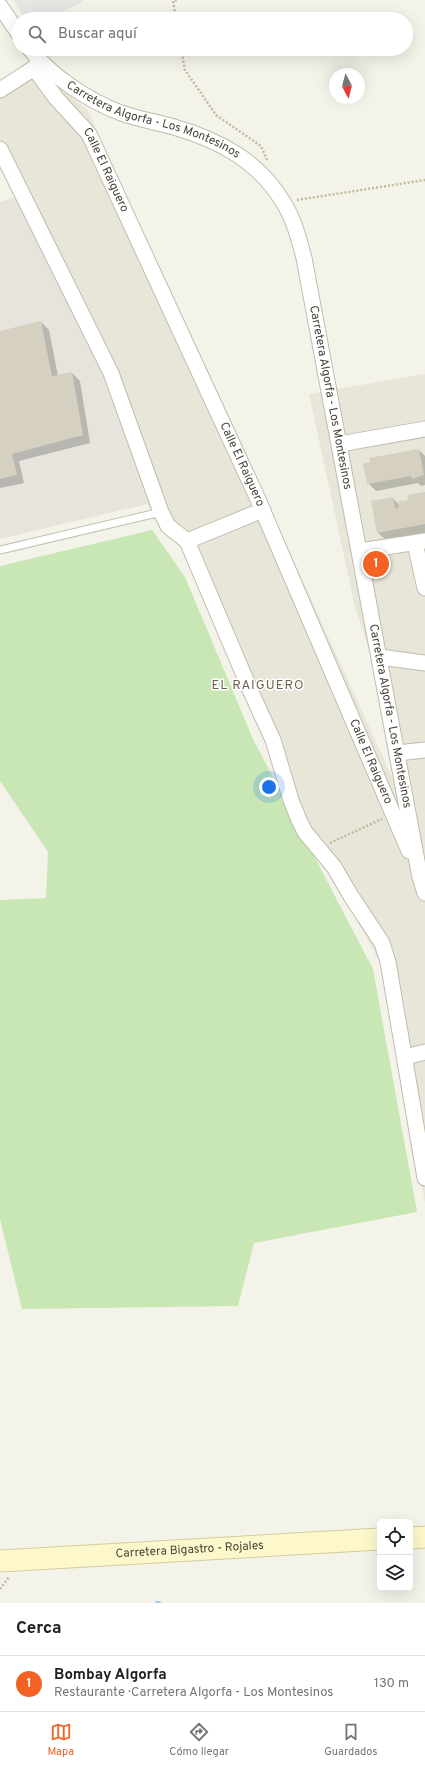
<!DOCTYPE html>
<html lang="es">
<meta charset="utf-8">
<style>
:root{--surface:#fff;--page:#f6f6f6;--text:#202124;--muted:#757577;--line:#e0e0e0;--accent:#f36123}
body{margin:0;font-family:Overpass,sans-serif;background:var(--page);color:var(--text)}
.controls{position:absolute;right:12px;bottom:12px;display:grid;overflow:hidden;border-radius:6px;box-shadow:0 4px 16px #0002}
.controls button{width:36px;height:36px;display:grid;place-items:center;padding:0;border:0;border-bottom:1px solid var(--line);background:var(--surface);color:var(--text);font:20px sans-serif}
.compass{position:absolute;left:329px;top:68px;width:36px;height:36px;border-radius:50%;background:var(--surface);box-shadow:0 4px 16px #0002;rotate:173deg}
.you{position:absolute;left:269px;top:787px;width:14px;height:14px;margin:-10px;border:3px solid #fff;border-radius:50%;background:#1a73e8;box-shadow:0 0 0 6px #1a73e833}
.badge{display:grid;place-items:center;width:26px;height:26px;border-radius:50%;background:var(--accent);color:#fff;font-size:13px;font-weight:700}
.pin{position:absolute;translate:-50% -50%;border:2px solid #fff;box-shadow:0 1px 4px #0006}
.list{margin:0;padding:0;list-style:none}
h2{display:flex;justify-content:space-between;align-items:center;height:52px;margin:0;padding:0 16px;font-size:17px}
h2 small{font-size:13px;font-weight:400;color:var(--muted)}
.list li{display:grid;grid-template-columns:26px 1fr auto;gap:12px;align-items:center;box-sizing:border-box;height:56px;padding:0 16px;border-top:1px solid var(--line)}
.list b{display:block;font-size:15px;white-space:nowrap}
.list p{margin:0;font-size:13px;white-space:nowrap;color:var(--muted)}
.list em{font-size:13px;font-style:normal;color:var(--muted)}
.icon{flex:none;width:22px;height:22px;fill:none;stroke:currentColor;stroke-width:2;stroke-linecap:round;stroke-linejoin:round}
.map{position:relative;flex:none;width:425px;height:1603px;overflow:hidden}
.search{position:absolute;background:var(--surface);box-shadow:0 4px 16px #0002;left:12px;right:12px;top:12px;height:44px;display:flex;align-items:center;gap:10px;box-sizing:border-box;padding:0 14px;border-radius:22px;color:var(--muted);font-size:15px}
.sheet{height:108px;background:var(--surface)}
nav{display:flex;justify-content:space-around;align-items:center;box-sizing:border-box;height:56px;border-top:1px solid var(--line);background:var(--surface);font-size:11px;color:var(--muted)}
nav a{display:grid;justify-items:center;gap:2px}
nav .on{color:var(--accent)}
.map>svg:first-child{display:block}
.residential{fill:#e8e6d8}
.industrial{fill:#e7e4de}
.green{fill:#c9e7b4}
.parking{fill:#e6e5e1}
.shadow{fill:#0003}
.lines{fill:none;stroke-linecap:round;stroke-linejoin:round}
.stream{stroke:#a9c8ee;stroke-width:4}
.building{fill:#d6d0c0}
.service-casing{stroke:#c0bcad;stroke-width:9}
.minor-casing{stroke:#c0bcad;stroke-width:17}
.secondary-casing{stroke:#d3cc9b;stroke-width:23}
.path{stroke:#c1ba9e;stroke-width:2.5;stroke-dasharray:2 2;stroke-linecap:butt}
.service{stroke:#fff;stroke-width:7}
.minor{stroke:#fff;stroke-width:15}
.secondary{stroke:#fdf8cc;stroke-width:21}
.labels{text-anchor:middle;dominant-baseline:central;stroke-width:3;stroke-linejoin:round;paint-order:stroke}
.street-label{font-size:12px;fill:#484438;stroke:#fff}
.neighbourhood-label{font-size:13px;letter-spacing:1px;fill:#6b6450;stroke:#fff}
</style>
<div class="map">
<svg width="425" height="1603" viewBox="0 0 425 1603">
<rect width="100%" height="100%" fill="#f4f3ea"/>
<path class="residential" d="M28,65L87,109L394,781L425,880V1203L382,966L324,862L272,755L185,552L159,527L147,504L101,373L2,167L0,168V82Z
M425,374V866L402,752L355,607L309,394Z"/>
<path class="industrial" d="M16,197L101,373L147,504L0,539V202Z"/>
<path class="green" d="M152,530L185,577L253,739L373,969L417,1212L254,1243L238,1306L22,1309L0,1219V900L46,898L48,852L0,781V566Z"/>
<path class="parking" d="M13,0H83V2L48,19H26Z"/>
<path class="shadow" d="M41,322L49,330L58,376L72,373L80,381L90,443L19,461L24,483L0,488V332Z
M419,450L425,456V485L421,486L418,483L376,491L368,483Z
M425,493V533L386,540L378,533L393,498L399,505Z"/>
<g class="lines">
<path class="stream" d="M157,1603H159"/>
</g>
<path class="building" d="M41,321L52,376L72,372L83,435L12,454L17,475L0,479V331Z
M419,449L424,475L412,479L411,476L367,484L363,464L370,462L369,458Z
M425,492V524L377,533L371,501L393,497L395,508H398L399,501L408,500L407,495Z"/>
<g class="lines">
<g class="service-casing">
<path id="service" d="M0,550L161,512"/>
</g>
<g class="minor-casing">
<g id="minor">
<path d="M0,6L19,34"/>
<path id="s1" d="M30,49C51,76 89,101 121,113C138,119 156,122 174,127C218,140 258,160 283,202C294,219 299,239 304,258L420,877L425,893"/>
<path id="s2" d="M34,68L56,98L89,134L256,495L409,851"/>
<path d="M0,90L42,63"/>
<path d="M0,149L111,373L161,512L168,526L187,541L251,692L273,740L291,800L299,820L305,832L334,867L351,896L382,943L388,962L425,1178"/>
<path d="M340,444L425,429"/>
<path d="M187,541L263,510"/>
<path d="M415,543L425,588"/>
<path d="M360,551L425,541"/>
<path d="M380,657L425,663"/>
<path d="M398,753L425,750"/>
<path d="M405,1057L425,1052"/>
</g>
</g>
<g class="secondary-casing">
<g id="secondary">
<path d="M410,1538L425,1537"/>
<path id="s3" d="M0,1561L380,1539"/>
</g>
</g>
<path class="path" d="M176,19L173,1L177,0
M181,49L185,70L216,115L261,146L267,160
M297,200L425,180
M330,843L382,819
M0,1589L9,1577"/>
<use href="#service" class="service"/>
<use href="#minor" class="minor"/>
<use href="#secondary" class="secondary"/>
</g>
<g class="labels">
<g class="street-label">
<text stroke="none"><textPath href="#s1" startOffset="145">Carretera Algorfa - Los Montesinos</textPath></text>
<text stroke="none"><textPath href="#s2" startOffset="126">Calle El Raiguero</textPath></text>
<text stroke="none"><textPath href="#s1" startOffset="505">Carretera Algorfa - Los Montesinos</textPath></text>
<text stroke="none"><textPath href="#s2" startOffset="450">Calle El Raiguero</textPath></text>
<text stroke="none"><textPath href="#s1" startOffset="829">Carretera Algorfa - Los Montesinos</textPath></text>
<text stroke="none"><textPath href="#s2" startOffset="774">Calle El Raiguero</textPath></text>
<text stroke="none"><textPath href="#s3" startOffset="190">Carretera Bigastro - Rojales</textPath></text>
</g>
<g class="neighbourhood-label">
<text x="258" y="686">EL RAIGUERO</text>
</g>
</g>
</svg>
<div class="controls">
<button><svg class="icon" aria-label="locate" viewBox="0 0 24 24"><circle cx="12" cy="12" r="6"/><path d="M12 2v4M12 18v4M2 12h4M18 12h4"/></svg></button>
<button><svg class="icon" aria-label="layers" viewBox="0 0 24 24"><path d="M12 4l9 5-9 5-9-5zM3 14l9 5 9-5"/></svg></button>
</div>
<svg class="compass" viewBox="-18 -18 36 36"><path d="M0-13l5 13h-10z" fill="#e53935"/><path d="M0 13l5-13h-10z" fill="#757577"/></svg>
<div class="you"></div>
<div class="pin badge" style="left:376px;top:564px">1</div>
<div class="search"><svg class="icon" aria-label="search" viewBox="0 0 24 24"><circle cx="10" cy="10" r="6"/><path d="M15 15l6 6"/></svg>Buscar aquí</div>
</div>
<section class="sheet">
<h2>Cerca<small></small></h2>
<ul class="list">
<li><span class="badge">1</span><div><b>Bombay Algorfa</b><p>Restaurante · Carretera Algorfa - Los Montesinos</p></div><em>130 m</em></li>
</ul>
</section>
<nav>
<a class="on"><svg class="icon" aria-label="map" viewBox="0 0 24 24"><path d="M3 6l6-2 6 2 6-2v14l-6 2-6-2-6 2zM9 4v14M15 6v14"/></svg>Mapa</a>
<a><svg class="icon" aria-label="directions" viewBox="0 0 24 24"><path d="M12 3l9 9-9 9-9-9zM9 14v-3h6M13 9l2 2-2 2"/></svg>Cómo llegar</a>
<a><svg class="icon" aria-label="saved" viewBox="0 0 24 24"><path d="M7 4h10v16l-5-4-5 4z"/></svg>Guardados</a>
</nav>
